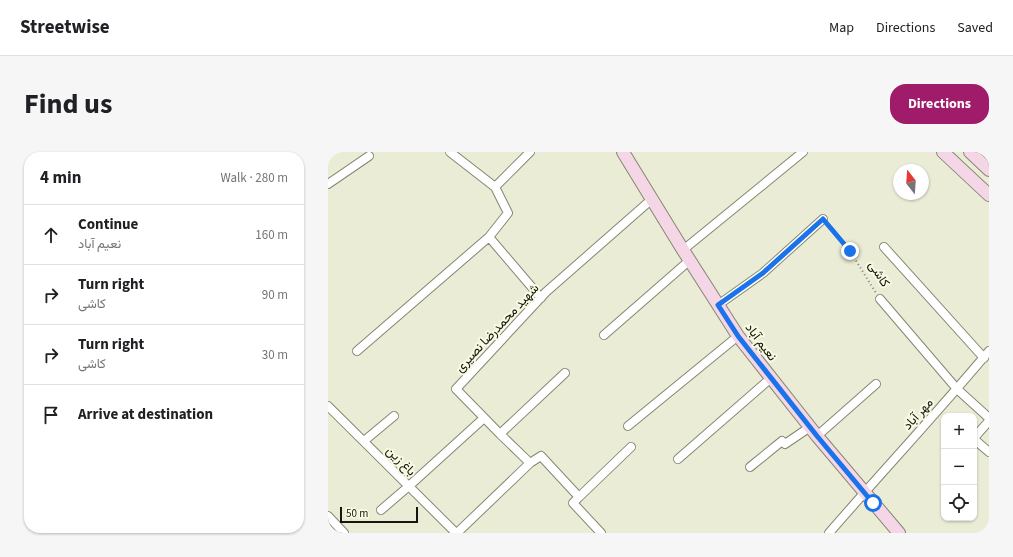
<!DOCTYPE html>
<meta charset="utf-8">
<style>
:root{--surface:#fff;--page:#f6f6f6;--text:#202124;--muted:#757577;--line:#e0e0e0;--accent:#a01b6a}
body{margin:0;font-family:"Source Sans 3",Vazirmatn,sans-serif;background:var(--page);color:var(--text)}
.controls{position:absolute;right:12px;bottom:12px;display:grid;overflow:hidden;border-radius:8px;box-shadow:0 1px 3px #0004}
.controls button{width:36px;height:36px;display:grid;place-items:center;padding:0;border:0;border-bottom:1px solid var(--line);background:var(--surface);color:var(--text);font:20px sans-serif}
.compass{position:absolute;left:565px;top:12px;width:36px;height:36px;border-radius:50%;background:var(--surface);box-shadow:0 1px 3px #0004;rotate:343deg}
.scale{position:absolute;left:12px;bottom:10px;width:78px;box-sizing:border-box;padding-left:4px;border:2px solid #15160e;border-top:0;font-size:11px;line-height:14px;white-space:nowrap;color:#15160e;-webkit-text-stroke:3px #f8fae3;paint-order:stroke}
.stop{position:absolute;width:12px;height:12px;margin:-9px;border:3px solid #1a73e8;border-radius:50%;background:#fff}
.stop.end{background:#1a73e8;border-color:#fff;box-shadow:0 1px 4px #0008}
.list{margin:0;padding:0;list-style:none}
h2{display:flex;justify-content:space-between;align-items:center;height:52px;margin:0;padding:0 16px;font-size:17px}
h2 small{font-size:13px;font-weight:400;color:var(--muted)}
.list li{display:grid;grid-template-columns:26px 1fr auto;gap:12px;align-items:center;box-sizing:border-box;height:60px;padding:0 16px;border-top:1px solid var(--line)}
.list b{display:block;font-size:15px;white-space:nowrap}
.list p{margin:0;font-size:13px;white-space:nowrap;color:var(--muted)}
.list em{font-size:13px;font-style:normal;color:var(--muted)}
.icon{flex:none;width:22px;height:22px;fill:none;stroke:currentColor;stroke-width:2;stroke-linecap:round;stroke-linejoin:round}
.map{position:relative;flex:none;width:661px;height:381px;overflow:hidden;border-radius:16px}
header{display:flex;align-items:center;gap:24px;box-sizing:border-box;height:56px;padding:0 20px;background:var(--surface);border-bottom:1px solid var(--line)}
header strong{font-size:19px}
nav{display:flex;gap:22px;margin-inline-start:auto;font-size:14px}
.intro{display:flex;align-items:center;justify-content:space-between;box-sizing:border-box;height:96px;padding:0 24px}
h1{margin:0;font-size:28px}
.button{padding:10px 18px;border-radius:16px;background:var(--accent);color:#fff;font-size:14px;font-weight:700}
main{display:flex;gap:24px;padding:0 24px}
aside{flex:1;background:var(--surface);border-radius:16px;box-shadow:0 1px 3px #0004}
.map>svg:first-child{display:block}
.lines{fill:none;stroke-linecap:round;stroke-linejoin:round}
.street-casing{stroke:#858772;stroke-width:10}
.secondary-casing{stroke:#858772;stroke-width:14}
.path{stroke:#818273;stroke-width:2;stroke-dasharray:1 3;stroke-linecap:butt}
.street{stroke:#fff;stroke-width:8}
.secondary{stroke:#f5d6e6;stroke-width:12}
.route{stroke:#1a73e8;stroke-width:5}
.labels{text-anchor:middle;dominant-baseline:central;stroke-width:4;stroke-linejoin:round;paint-order:stroke}
.street-label{font-size:13px;fill:#15160e;stroke:#f8fae3}
</style>
<header>
<strong>Streetwise</strong>
<nav><a>Map</a><a>Directions</a><a>Saved</a></nav>
</header>
<div class="intro"><h1>Find us</h1><a class="button">Directions</a></div>
<main>
<aside>
<h2>4 min<small>Walk · 280 m</small></h2>
<ul class="list">
<li><svg class="icon" aria-label="ahead" viewBox="0 0 24 24"><path d="M12 20V5M6 11l6-6 6 6"/></svg><div><b>Continue</b><p>نعیم آباد</p></div><em>160 m</em></li>
<li><svg class="icon" aria-label="right" viewBox="0 0 24 24"><path d="M7 20v-9h11M14 6l5 5-5 5"/></svg><div><b>Turn right</b><p>کاشی</p></div><em>90 m</em></li>
<li><svg class="icon" aria-label="right" viewBox="0 0 24 24"><path d="M7 20v-9h11M14 6l5 5-5 5"/></svg><div><b>Turn right</b><p>کاشی</p></div><em>30 m</em></li>
<li><svg class="icon" aria-label="arrive" viewBox="0 0 24 24"><path d="M6 21V4h12l-3 4 3 4H6"/></svg><div><b>Arrive at destination</b></div></li>
</ul>
</aside>
<div class="map">
<svg width="661" height="381" viewBox="0 0 661 381">
<rect width="100%" height="100%" fill="#eaecd6"/>
<g class="lines">
<g class="street-casing">
<path id="street" d="M122,0L167,35
M0,32L41,4
M161,85L213,146
M556,95L656,206
M355,98L475,0
M552,147L629,237L661,266
M390,153L435,121L495,67
M276,183L362,108
M29,199L161,85L180,61L167,35L202,0
M0,254L128,381
M300,274L410,184
M172,282L237,221
M489,284L548,232
M646,286L661,269
M646,287L661,300
M36,289L66,264
M350,307L443,226
M202,311L172,282L128,237L218,140L324,47
M422,315L454,289L457,292L482,275
M251,345L303,295
M53,358L81,334L156,266
M0,364L16,381
M129,381L202,311L213,304L251,345L245,351L273,381
M501,381C554,320 609,261 661,199"/>
</g>
<g class="secondary-casing">
<path id="secondary" d="M295,0L355,98L410,184L489,284L571,381
M615,0L661,43
M642,0L661,18"/>
</g>
<path class="path" d="M501,74L522,99L548,141"/>
<use href="#street" class="street"/>
<use href="#secondary" class="secondary"/>
</g>
<g class="lines">
<path class="route" d="M522,99L495,67L435,121L390,153L410,184L489,284L545,351"/>
</g>
<g class="labels">
<g class="street-label">
<text transform="translate(551 122) rotate(58)">کاشی</text>
<text transform="translate(169 176) rotate(-47)">شهید محمدرضا نصیری</text>
<text transform="translate(433 190) rotate(53)">نعیم آباد</text>
<text transform="translate(590 262) rotate(-48)">مهر آباد</text>
<text transform="translate(73 309) rotate(45)">باغ زین</text>
</g>
</g>
</svg>
<div class="controls">
<button>+</button>
<button>−</button>
<button><svg class="icon" aria-label="locate" viewBox="0 0 24 24"><circle cx="12" cy="12" r="6"/><path d="M12 2v4M12 18v4M2 12h4M18 12h4"/></svg></button>
</div>
<svg class="compass" viewBox="-18 -18 36 36"><path d="M0-13l5 13h-10z" fill="#e53935"/><path d="M0 13l5-13h-10z" fill="#757577"/></svg>
<div class="scale">50 m</div>
<div class="stop" style="left:545px;top:351px"></div>
<div class="stop end" style="left:522px;top:99px"></div>
</div>
</main>
